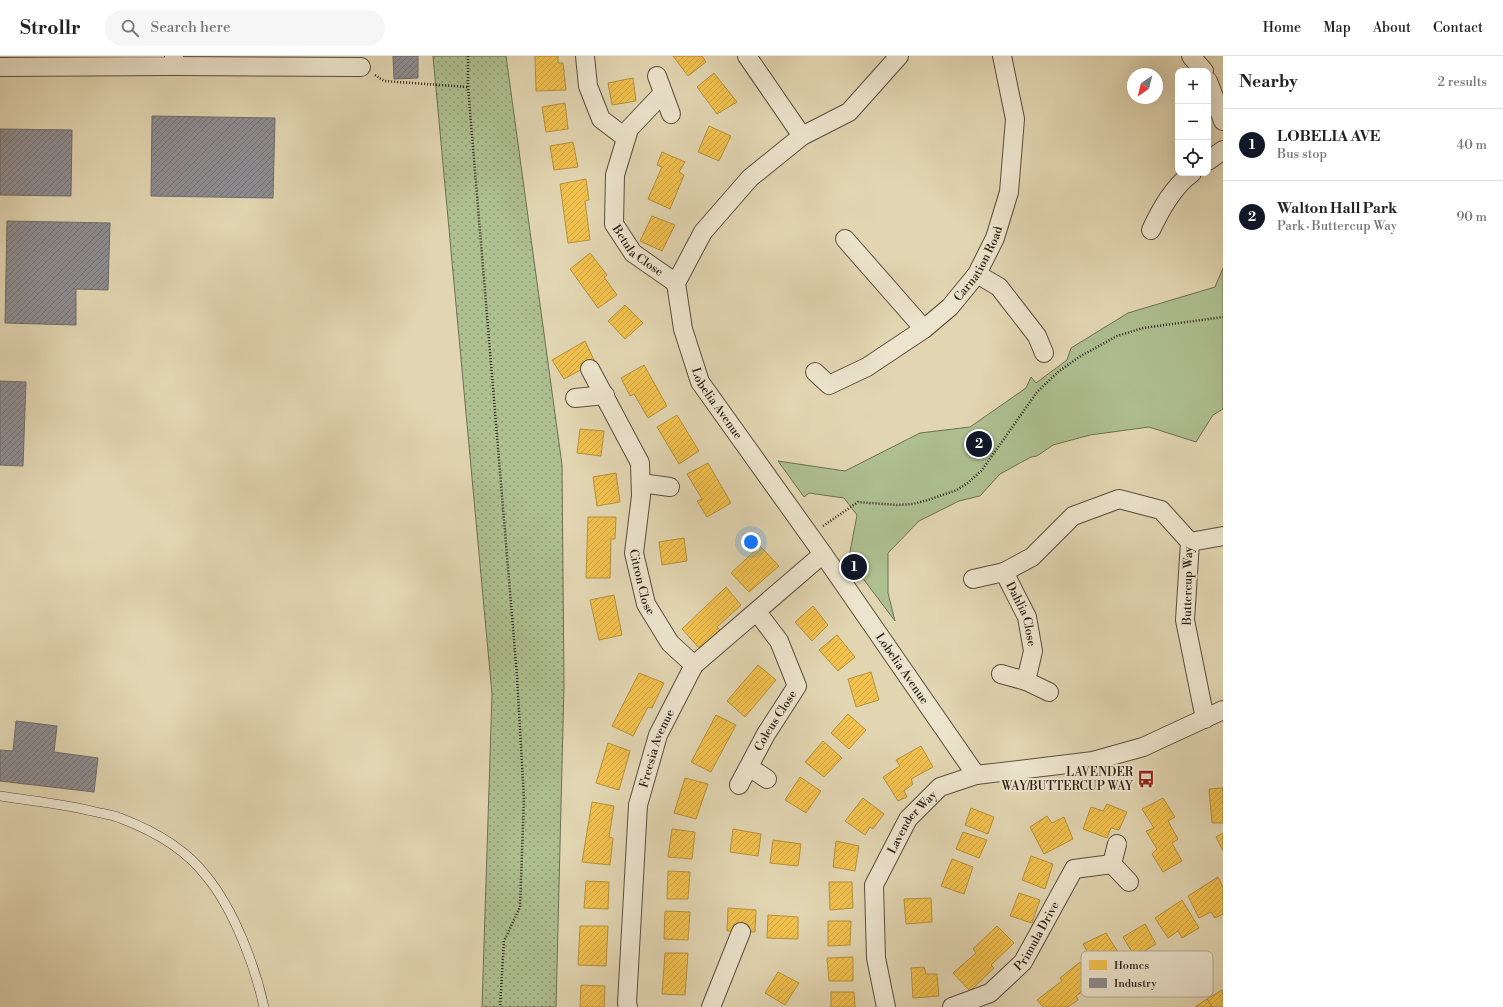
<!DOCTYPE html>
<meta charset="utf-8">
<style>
:root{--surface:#fff;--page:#f6f6f6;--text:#222;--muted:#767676;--line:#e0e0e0;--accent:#111827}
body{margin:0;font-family:"Libre Bodoni",serif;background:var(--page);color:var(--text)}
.controls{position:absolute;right:12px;top:12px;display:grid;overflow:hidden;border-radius:8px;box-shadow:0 4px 16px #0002}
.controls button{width:36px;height:36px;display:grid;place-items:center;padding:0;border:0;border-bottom:1px solid var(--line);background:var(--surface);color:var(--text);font:20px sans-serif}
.compass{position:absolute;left:1127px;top:12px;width:36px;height:36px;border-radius:50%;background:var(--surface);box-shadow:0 4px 16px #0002;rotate:215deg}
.you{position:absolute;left:751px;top:486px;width:14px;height:14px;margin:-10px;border:3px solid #fff;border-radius:50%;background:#1a73e8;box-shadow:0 0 0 6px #1a73e833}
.badge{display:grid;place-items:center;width:26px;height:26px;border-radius:50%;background:var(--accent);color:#fff;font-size:13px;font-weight:700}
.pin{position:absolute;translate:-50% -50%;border:2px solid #fff;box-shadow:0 1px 4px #0006}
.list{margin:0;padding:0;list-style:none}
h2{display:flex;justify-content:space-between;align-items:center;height:52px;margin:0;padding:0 16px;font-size:17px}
h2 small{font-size:13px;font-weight:400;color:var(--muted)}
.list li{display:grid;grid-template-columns:26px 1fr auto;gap:12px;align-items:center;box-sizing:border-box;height:72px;padding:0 16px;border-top:1px solid var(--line)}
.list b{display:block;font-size:15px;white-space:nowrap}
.list p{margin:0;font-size:13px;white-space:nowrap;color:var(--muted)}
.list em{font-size:13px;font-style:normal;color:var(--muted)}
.icon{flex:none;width:22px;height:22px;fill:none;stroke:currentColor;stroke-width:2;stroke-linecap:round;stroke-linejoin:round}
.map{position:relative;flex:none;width:1223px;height:951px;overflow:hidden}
header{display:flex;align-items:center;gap:24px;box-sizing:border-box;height:56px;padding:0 20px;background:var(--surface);border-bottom:1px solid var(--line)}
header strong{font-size:19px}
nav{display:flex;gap:22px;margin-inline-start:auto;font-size:14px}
.search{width:280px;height:36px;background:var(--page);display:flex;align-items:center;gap:10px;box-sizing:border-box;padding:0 14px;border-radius:22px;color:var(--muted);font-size:15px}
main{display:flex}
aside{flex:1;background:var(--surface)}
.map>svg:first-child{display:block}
.grass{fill:url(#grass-dots);stroke:#6c7054}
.green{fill:#aebf90;stroke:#6c7054}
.homes{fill:url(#homes-hatch);stroke:#b6913e}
.industry{fill:url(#industry-hatch);stroke:#706d6d}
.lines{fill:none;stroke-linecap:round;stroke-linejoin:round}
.service-casing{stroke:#594e3e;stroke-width:10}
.minor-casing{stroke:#594e3e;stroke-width:20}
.path{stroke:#2b2118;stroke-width:2.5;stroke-dasharray:1 2;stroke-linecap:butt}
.service{stroke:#ece4cd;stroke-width:9}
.minor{stroke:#ece4cd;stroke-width:18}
.labels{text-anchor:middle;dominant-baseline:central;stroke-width:4;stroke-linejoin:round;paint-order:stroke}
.street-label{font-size:12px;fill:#2b2118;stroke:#ece4cd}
.poi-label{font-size:12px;fill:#2b2118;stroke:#ece4cd;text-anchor:end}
.key{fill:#ece4cd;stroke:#b2aa97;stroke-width:1}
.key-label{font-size:11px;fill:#2b2118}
</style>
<header>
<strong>Strollr</strong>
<div class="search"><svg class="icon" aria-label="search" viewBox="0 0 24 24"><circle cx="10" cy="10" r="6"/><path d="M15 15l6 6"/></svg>Search here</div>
<nav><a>Home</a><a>Map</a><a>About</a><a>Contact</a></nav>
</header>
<main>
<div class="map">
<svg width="1223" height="951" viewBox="0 0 1223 951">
<defs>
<pattern id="grass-dots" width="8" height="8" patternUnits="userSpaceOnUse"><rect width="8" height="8" fill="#aebf90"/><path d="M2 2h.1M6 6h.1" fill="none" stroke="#8e9b75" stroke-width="1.8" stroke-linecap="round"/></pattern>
<pattern id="homes-hatch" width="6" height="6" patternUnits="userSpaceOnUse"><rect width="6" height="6" fill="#f2c14e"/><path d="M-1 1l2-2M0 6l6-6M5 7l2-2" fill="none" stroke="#d0a643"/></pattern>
<pattern id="industry-hatch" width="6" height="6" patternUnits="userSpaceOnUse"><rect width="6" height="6" fill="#8d8d92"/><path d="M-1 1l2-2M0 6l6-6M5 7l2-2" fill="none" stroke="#737376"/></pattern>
</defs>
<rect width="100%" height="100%" fill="#e2d6b2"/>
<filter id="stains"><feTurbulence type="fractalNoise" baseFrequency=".005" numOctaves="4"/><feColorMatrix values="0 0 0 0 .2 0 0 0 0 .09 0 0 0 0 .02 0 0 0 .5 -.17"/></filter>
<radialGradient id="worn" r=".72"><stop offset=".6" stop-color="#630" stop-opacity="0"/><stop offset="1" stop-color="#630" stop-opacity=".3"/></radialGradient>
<path class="grass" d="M433,0H506L562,409L564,629L556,951H482L492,638Z"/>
<path class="green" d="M1223,212V353L1213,359L1196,386L1149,371L1090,379L1053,389L1037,400L1031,401L1000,418L980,440L959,445L919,465L888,497V537L895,565L846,500L850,496L857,459L844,442L809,437L804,441L778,405L845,415L920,377L970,371L1026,332L1031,321L1036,327L1067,304L1071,292L1128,257L1215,231Z"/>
<path class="homes" d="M535,0H558V7H563L566,34L536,35Z
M673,0H702L706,6L688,20Z
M714,17L737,46L717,58L697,31Z
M633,22L636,45L612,49L608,27Z
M565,47L568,73L546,76L542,51Z
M709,70L731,80L719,105L698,96Z
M573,86L578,111L554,114L550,90Z
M662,96L685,106L679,116L684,119L670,153L648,143L662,111L657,109Z
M586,123L589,144L585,145L590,184L568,187L560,128Z
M652,160L675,169L662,195L640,185Z
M590,197L607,219L604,221L617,239L598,252L570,213Z
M625,249L643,267L625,283L608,265Z
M585,285L595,306L564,323L552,304Z
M644,309L667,350L648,362L634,338L630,340L621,322Z
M677,359L699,395L679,408L657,371Z
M580,373L604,375L601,400L577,397Z
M708,407L731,447L707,461L697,445L702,443L687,418Z
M616,417L620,446L597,450L593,421Z
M588,461H616L615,483H611L610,522H586Z
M684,482L687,505L662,509L659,486Z
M760,490L779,510L749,536L731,517Z
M726,531L741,549L717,571L720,574L700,593L682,573Z
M614,539L622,579L599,584L590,544Z
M813,550L828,569L812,585L795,566Z
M837,579L855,601L838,615L819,594Z
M758,609L776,624L745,661L727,645Z
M871,616L879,644L856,651L848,623Z
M639,617L664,627L652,652L648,651L633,680L612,670Z
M848,658L866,674L849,693L831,677Z
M716,659L736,669L711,716L691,706Z
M823,685L842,702L824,721L805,706Z
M608,687L630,695L619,734L596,727Z
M921,690L933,711L911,723L913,728L904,735L907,741L898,745L883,721L900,710L896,704Z
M800,721L821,735L806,757L785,744Z
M685,722L708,728L696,763L674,757Z
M1223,732V767H1212L1209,733Z
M863,742L884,758L873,773L870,771L865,779L845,765Z
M1163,742L1175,761L1168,765L1178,783L1172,787L1182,805L1163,816L1152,798L1157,793L1146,775L1154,772L1142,753Z
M592,746L614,750L609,781L613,782L610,809L582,806Z
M1107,748L1127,756L1119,774L1111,772L1107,782L1083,773L1091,751L1103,755Z
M971,752L994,761L988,778L965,769Z
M1047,760L1052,767L1064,761L1073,783L1044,798L1030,771Z
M672,773L695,776L692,803L668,801Z
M733,773L761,778L758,800L730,796Z
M963,776L987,784L979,802L956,793Z
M1223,777V795L1216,781Z
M773,784L801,788L798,810L770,807Z
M836,785L859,790L855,815L833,811Z
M1031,800L1053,808L1045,833L1022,824Z
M952,803L973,811L964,838L941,830Z
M668,815L690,816L688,843H667Z
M1218,821L1223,831V858L1215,862L1211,856L1199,862L1188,840Z
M586,825L609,826L608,853L584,852Z
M829,826H852L853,852L830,854Z
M1019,837L1040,844L1032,867L1010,860Z
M931,842L932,866L906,868L904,843Z
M1182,844L1199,872L1182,882L1178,875L1168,882L1155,862Z
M728,852L756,854L755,876L727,875Z
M665,855L690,856L688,884L664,883Z
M768,859L798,861V883L767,882Z
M828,865H851L850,889L828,890Z
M1145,868L1156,888L1135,901L1123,881Z
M580,870H608L606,910L578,909Z
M997,870L1014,887L991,909L994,912L970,935L953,917L976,897L973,893Z
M1106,877L1118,896L1095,910L1083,888Z
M665,897H688L685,939L662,938Z
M853,901V925H829L827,902Z
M1080,906L1094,927L1076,940L1078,944L1068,951H1043L1037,944L1062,925L1060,922Z
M924,911L926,918H937L939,940L913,942L911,912Z
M778,916L799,927L785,949L765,937Z
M581,929L605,930L604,951H580Z
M1222,934L1223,936V951H1212L1207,943Z
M831,936H854L855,951H831Z
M1207,943L1212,951H1195Z"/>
<path class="industry" d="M393,0H418V22L394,23Z
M152,60L275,62L273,142L151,140Z
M0,73L72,74L71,140L0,139Z
M7,165L110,167L108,234L76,233V269L5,267Z
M0,325L26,326L23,410L0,409Z
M16,665L57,670L54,696L98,702L94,736L0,725V694L13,695Z"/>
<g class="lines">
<g class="service-casing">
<path id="service" d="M0,740C32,745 65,748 96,756C104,758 113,759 120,762C152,774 186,793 207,821C234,854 255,910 264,951"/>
</g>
<g class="minor-casing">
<g id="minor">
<path d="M585,0L588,30L601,63L626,82"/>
<path d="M747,0L802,80"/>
<path id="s1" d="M899,0L849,56L802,80L750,122L703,176L676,227L683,273L700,326L823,498L976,719"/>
<path d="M1191,0L1204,15"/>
<path d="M174,10L361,11"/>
<path d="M0,11L174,10V0"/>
<path d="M657,20L671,58"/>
<path d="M1208,25L1223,65"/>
<path id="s2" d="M663,37L629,73L615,119L614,168L633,197L676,227"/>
<path d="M1208,105L1223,94"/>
<path d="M1151,174C1161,153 1173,131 1192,117"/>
<path d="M845,183L924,273"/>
<path d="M977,218L999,231L1037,280L1044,297"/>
<path id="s3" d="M590,313L640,407L641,440L634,497L646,548L670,587L694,609"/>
<path id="s4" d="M815,316L829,329L867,311L924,273L950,251L977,218L995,182L1009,136L1015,63L1002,0"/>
<path d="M575,342L605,339"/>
<path d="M641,427L670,431"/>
<path d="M1190,486L1223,480"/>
<path id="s5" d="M1004,516L1027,561L1033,595L1026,625"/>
<path d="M973,523L1004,516L1032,501L1073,460L1119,443L1161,454L1190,486L1185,564L1205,663"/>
<path d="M1001,618L1026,625L1049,636"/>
<path d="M749,711L767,723"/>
<path id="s6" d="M739,729L766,678L797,630L779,585L757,556"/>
<path d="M1117,788L1112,808L1129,826"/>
<path id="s7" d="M628,951L627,947L638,749L658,679L694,609L823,498"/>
<path d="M711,951L741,876"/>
<path id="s8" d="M886,951L876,902L874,829L908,763L940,731L976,719L1093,705L1143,691L1223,654"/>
<path id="s9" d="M952,951L990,937L1023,906L1074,813L1112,808"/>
</g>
</g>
<path class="path" d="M468,0V31L517,620L524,743L520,851L504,885L500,951
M375,19L384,25L468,31
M823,470L858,446L897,449L913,448L928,444L957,434L969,426L982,414L1037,336L1058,316L1079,301L1117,280L1143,272L1223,261"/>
<use href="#service" class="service"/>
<use href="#minor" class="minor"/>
</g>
<defs>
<g id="bus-bare" transform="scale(1.38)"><path d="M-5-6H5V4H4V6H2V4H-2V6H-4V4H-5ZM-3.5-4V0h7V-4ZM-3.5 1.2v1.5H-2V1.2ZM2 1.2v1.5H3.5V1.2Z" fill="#8f2418" stroke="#ece4cd" stroke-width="2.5" paint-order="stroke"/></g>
</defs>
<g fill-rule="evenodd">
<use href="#bus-bare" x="1146" y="723"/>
</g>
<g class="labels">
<g class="street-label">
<text stroke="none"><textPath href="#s2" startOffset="183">Betula Close</textPath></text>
<text stroke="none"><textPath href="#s4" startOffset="216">Carnation Road</textPath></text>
<text stroke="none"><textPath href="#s1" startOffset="453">Lobelia Avenue</textPath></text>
<text stroke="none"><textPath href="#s3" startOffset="227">Citron Close</textPath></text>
<text transform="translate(1188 530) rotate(-89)">Buttercup Way</text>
<text stroke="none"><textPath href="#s5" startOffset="46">Dahlia Close</textPath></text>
<text stroke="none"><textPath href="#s1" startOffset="777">Lobelia Avenue</textPath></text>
<text stroke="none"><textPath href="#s6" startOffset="74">Coleus Close</textPath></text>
<text stroke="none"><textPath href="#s7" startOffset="262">Freesia Avenue</textPath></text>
<text stroke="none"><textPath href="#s8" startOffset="197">Lavender Way</textPath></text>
<text stroke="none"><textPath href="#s9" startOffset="115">Primula Drive</textPath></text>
</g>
<g class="poi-label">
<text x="1133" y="716">LAVENDER<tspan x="1133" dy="14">WAY/BUTTERCUP WAY</tspan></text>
</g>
</g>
<rect x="1081" y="895" width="132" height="46" rx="6" class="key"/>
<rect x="1089" y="904" width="18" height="10" fill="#f2c14e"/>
<rect x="1089" y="922" width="18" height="10" fill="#8d8d92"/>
<g class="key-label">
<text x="1114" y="913">Homes</text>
<text x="1114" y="931">Industry</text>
</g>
<rect width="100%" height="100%" filter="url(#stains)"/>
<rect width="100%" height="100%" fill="url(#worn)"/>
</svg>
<div class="controls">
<button>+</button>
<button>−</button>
<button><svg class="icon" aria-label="locate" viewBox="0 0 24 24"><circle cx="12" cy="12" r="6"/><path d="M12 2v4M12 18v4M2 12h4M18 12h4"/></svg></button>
</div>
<svg class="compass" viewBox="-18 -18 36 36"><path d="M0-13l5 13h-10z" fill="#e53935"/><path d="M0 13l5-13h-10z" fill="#767676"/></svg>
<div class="you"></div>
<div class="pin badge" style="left:854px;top:511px">1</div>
<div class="pin badge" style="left:979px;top:388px">2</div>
</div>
<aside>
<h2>Nearby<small>2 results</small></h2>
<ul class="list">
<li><span class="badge">1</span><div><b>LOBELIA AVE</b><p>Bus stop</p></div><em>40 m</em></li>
<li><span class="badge">2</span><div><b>Walton Hall Park</b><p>Park · Buttercup Way</p></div><em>90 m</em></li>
</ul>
</aside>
</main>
